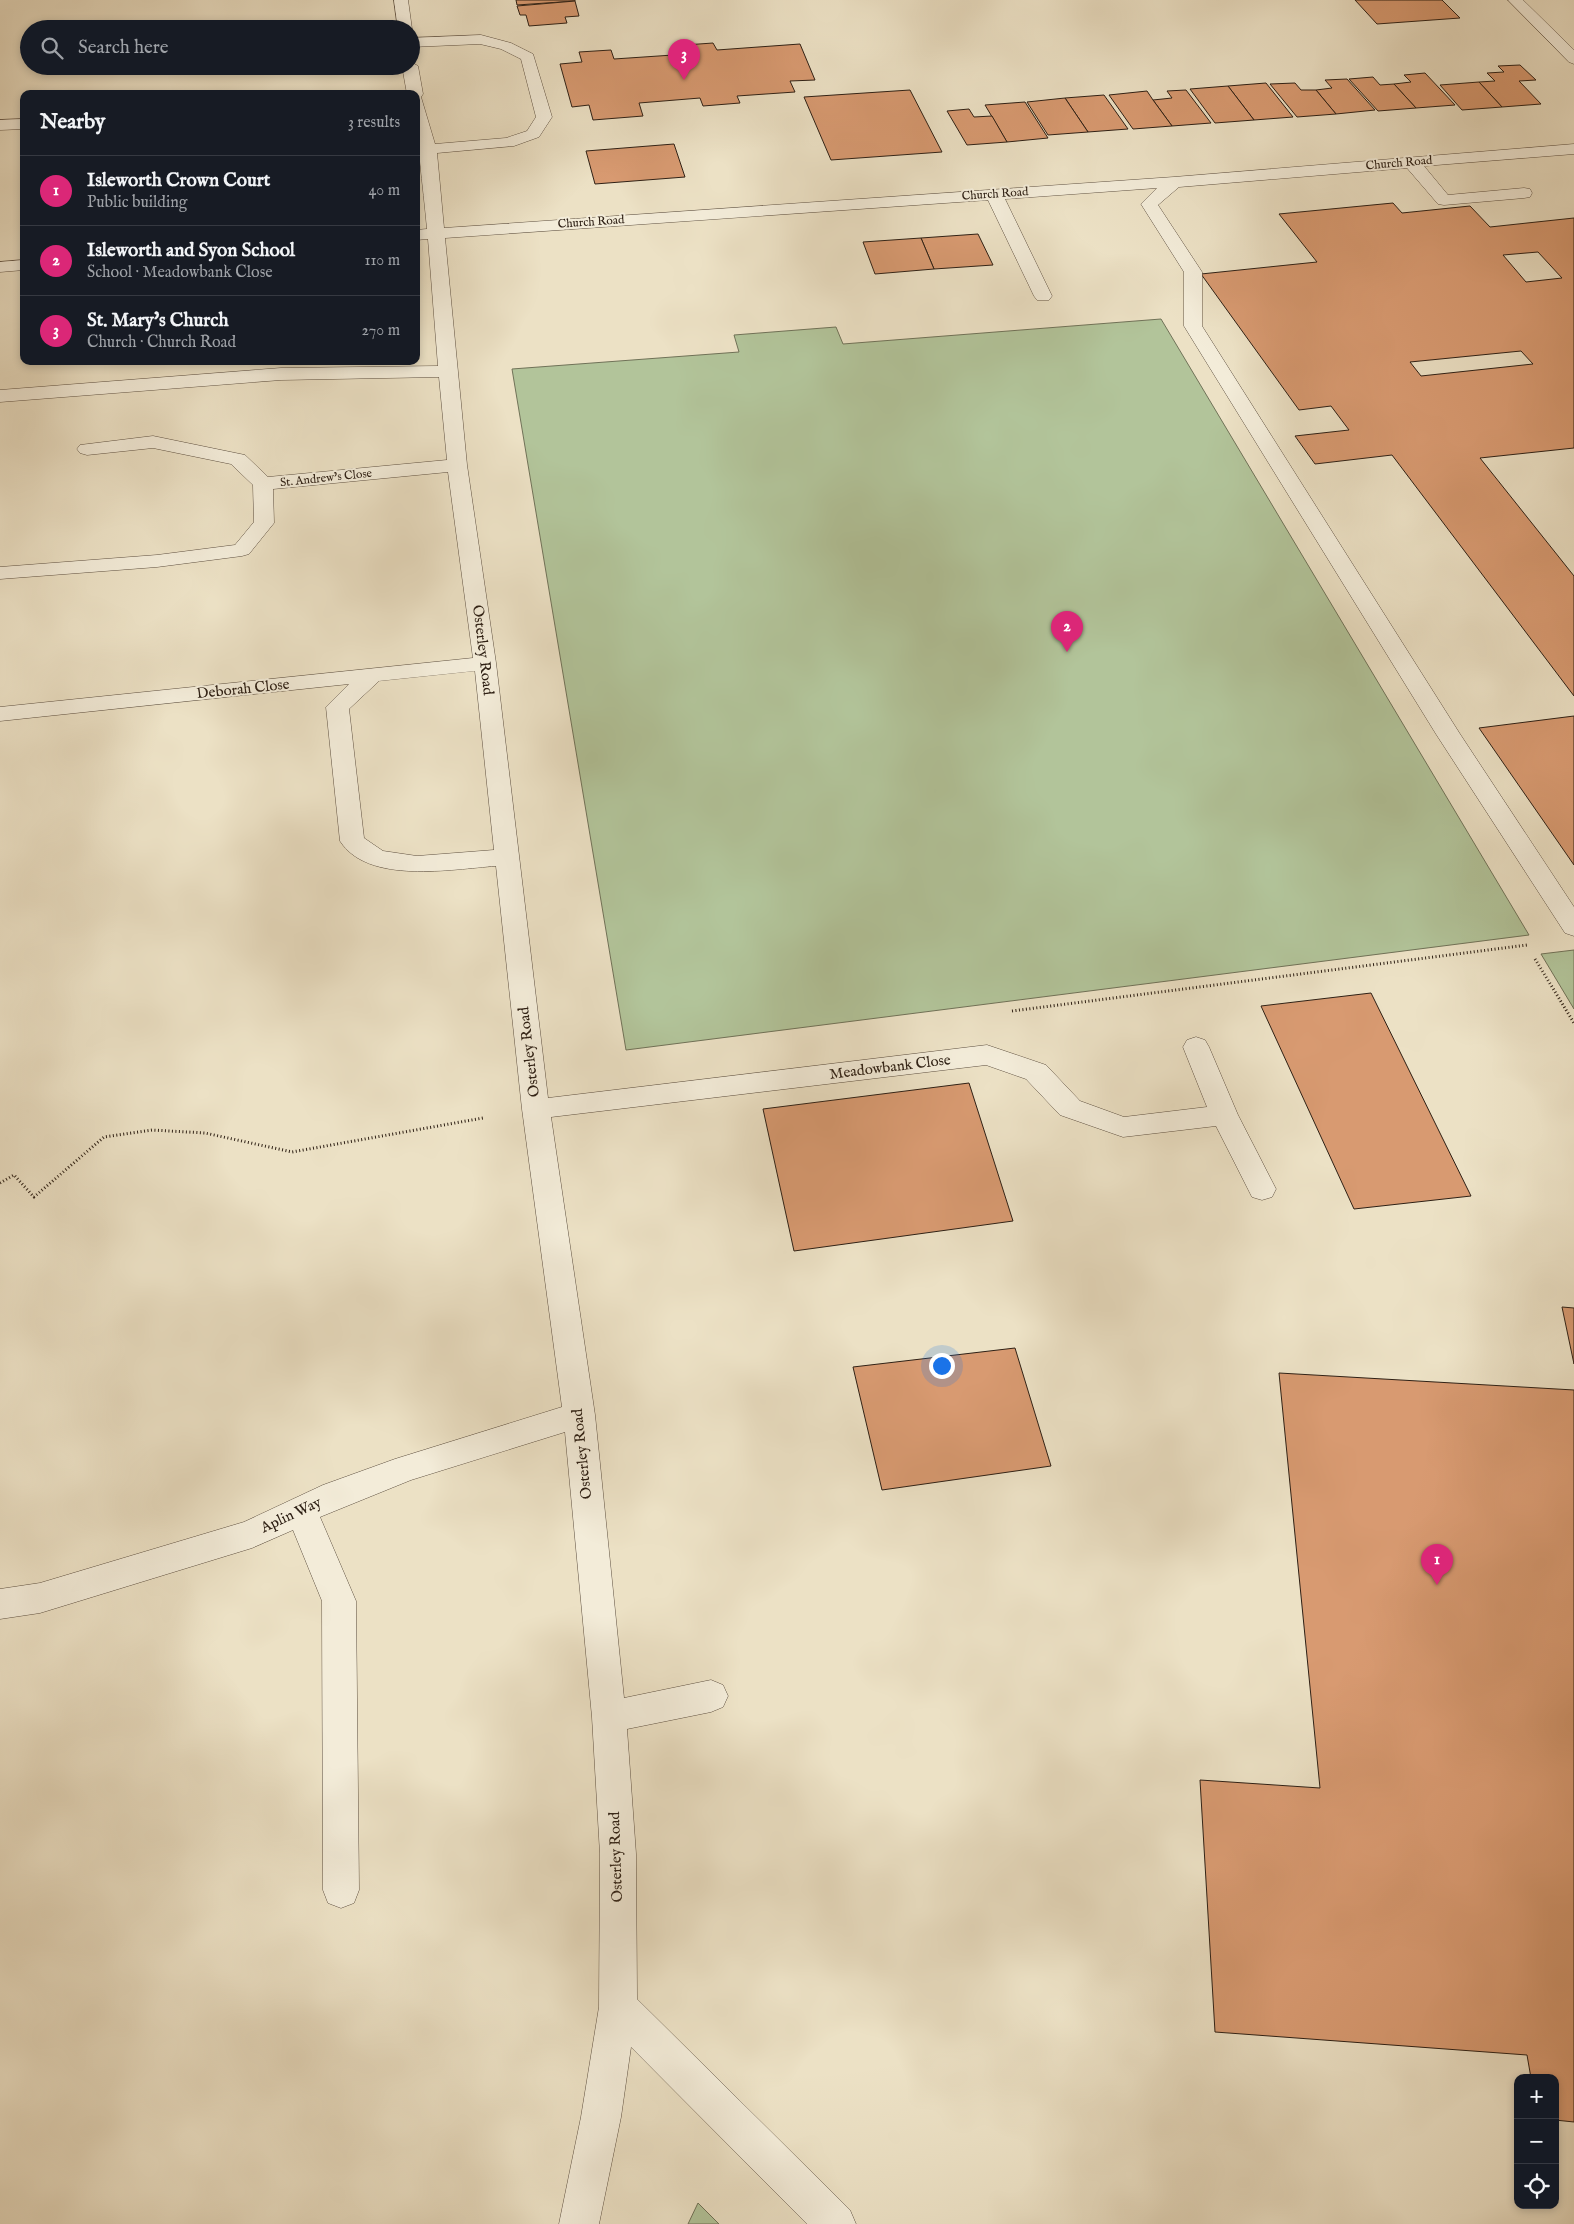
<!DOCTYPE html>
<meta charset="utf-8">
<style>
body{margin:0;font-family:"IM FELL English",serif;background:#20242c;color:#f1f3f6}
.controls{position:absolute;right:15px;bottom:15px;display:grid;overflow:hidden;border-radius:10px;box-shadow:0 2px 8px #0003}
.controls button{width:45px;height:45px;display:grid;place-items:center;padding:0;border:0;border-bottom:1px solid #363941;background:#171b24;color:#f1f3f6;font:25px sans-serif}
.you{position:absolute;left:941px;top:1365px;width:18px;height:18px;margin:-12px;border:4px solid #fff;border-radius:50%;background:#1a73e8;box-shadow:0 0 0 8px #1a73e833}
.badge{display:grid;place-items:center;width:32px;height:32px;border-radius:50%;background:#db2777;color:#fff;font-size:16px;font-weight:700}
.pin{position:absolute;translate:-50% -41px;filter:drop-shadow(0 1px 2px #0008)}
.pin::after{content:'';position:absolute;top:26px;width:18px;height:15px;background:inherit;clip-path:polygon(0 0,100% 0,50% 100%)}
.list{margin:0;padding:0;list-style:none}
h2{display:flex;justify-content:space-between;align-items:center;height:65px;margin:0;padding:0 20px;font-size:21px}
h2 small{font-size:16px;font-weight:400;color:#9ea1a6}
.list li{display:grid;grid-template-columns:32px 1fr auto;gap:15px;align-items:center;box-sizing:border-box;height:70px;padding:0 20px;border-top:1px solid #363941}
.list b{display:block;font-size:19px;white-space:nowrap}
.list p{margin:0;font-size:16px;white-space:nowrap;color:#9ea1a6}
.list em{font-size:16px;font-style:normal;color:#9ea1a6}
.icon{flex:none;width:28px;height:28px;fill:none;stroke:currentColor;stroke-width:2;stroke-linecap:round;stroke-linejoin:round}
.map{position:relative;flex:none;width:1574px;height:2224px;overflow:hidden}
.search{position:absolute;background:#171b24;box-shadow:0 2px 8px #0003;left:20px;top:20px;width:400px;height:55px;display:flex;align-items:center;gap:12px;box-sizing:border-box;padding:0 18px;border-radius:28px;color:#9ea1a6;font-size:19px}
.panel{position:absolute;background:#171b24;box-shadow:0 2px 8px #0003;left:20px;top:90px;width:400px;height:275px;border-radius:10px}
.map>svg:first-child{display:block}
.green{fill:#b2c49a;stroke:#707258}
.building{fill:#d89a71;stroke:#2e2015;fill-rule:evenodd}
.lines{fill:none;stroke-linecap:round;stroke-linejoin:round}
.minor-casing{stroke:#5e5041;stroke-width:1}
.path{stroke:#2e2015;stroke-width:3;stroke-dasharray:1 2.5;stroke-linecap:butt}
.minor{fill:#f3ecd9;fill-rule:evenodd}
.labels{text-anchor:middle;dominant-baseline:central;stroke-width:4;stroke-linejoin:round;paint-order:stroke}
.far-street-label{font-size:12px;fill:#2e2015;stroke:#f3ecd9}
.street-label{font-size:15px;fill:#2e2015;stroke:#f3ecd9}
</style>
<div class="map">
<svg width="1574" height="2224" viewBox="0 0 1574 2224">
<rect width="100%" height="100%" fill="#ece1c5"/>
<filter id="stains"><feTurbulence type="fractalNoise" baseFrequency=".004" numOctaves="4"/><feColorMatrix values="0 0 0 0 .2 0 0 0 0 .09 0 0 0 0 .02 0 0 0 .5 -.17"/></filter>
<radialGradient id="worn" r=".72"><stop offset=".6" stop-color="#630" stop-opacity="0"/><stop offset="1" stop-color="#630" stop-opacity=".3"/></radialGradient>
<g class="green">
<polygon points="1161,319 1529,935 626,1050 512,369 739,352 734,335 836,327 843,344"/>
<polygon points="1574,950 1574,1009 1541,954"/>
<polygon points="698,2203 719,2224 688,2224"/>
</g>
<g class="building">
<polygon points="516,0 575,0 575,1 517,5"/>
<polygon points="1355,0 1442,0 1460,18 1377,24"/>
<polygon points="575,1 579,16 565,17 567,23 529,26 526,15 520,15 517,6"/>
<polygon points="713,43 717,50 800,44 815,80 790,81 795,92 737,96 740,103 703,106 700,98 639,103 643,116 593,120 589,105 572,107 560,64 582,62 579,52 611,50 614,59 688,54 685,45"/>
<polygon points="1520,65 1536,80 1519,81 1541,104 1502,107 1479,82 1495,81 1487,73 1504,72 1498,66"/>
<polygon points="1425,73 1455,105 1416,108 1394,84 1411,82 1404,75"/>
<polygon points="1373,77 1380,85 1394,84 1416,108 1378,111 1349,79"/>
<polygon points="1347,79 1375,110 1336,114 1316,90 1332,88 1325,80"/>
<polygon points="1479,82 1502,107 1462,110 1440,85"/>
<polygon points="1266,83 1293,117 1254,120 1228,86"/>
<polygon points="1295,83 1301,90 1316,90 1336,114 1297,117 1270,84"/>
<polygon points="1228,86 1254,120 1215,123 1190,89"/>
<polygon points="910,90 942,152 831,160 804,97"/>
<polygon points="1186,90 1211,123 1172,126 1153,100 1172,98 1167,91"/>
<polygon points="1147,91 1153,100 1172,126 1133,129 1109,95"/>
<polygon points="1104,95 1128,129 1088,132 1065,98"/>
<polygon points="1065,98 1088,132 1048,135 1027,102"/>
<polygon points="1025,102 1048,138 1007,142 985,105"/>
<polygon points="969,109 974,117 992,116 1007,142 967,145 947,111"/>
<polygon points="674,144 685,177 595,184 586,151"/>
<path d="M1393 203 1402 213 1470 206 1490 227 1574 218V448L1480 458 1574 576V696L1392 455 1315 464 1295 436 1349 430 1331 406 1299 410 1201 274 1317 262 1279 214ZM1538 252 1562 278 1526 282 1503 255ZM1521 351 1533 364 1421 376 1410 362Z"/>
<polygon points="978,234 993,265 934,269 921,238"/>
<polygon points="921,238 934,269 875,274 863,242"/>
<polygon points="1574,716 1574,865 1479,728"/>
<polygon points="1371,993 1471,1196 1354,1209 1261,1006"/>
<polygon points="969,1083 1013,1221 794,1251 763,1109"/>
<polygon points="1562,1307 1574,1308 1574,1364"/>
<polygon points="1015,1348 1051,1466 882,1490 853,1367"/>
<polygon points="1279,1373 1574,1390 1574,2122 1555,2120 1555,2078 1531,2078 1527,2055 1215,2032 1200,1780 1320,1788"/>
</g>
<g class="lines">
<g class="minor-casing">
<g id="minor">
<polygon points="394,0 408,0 412,29 411,31 411,29 398,29"/>
<polygon points="1508,0 1523,0 1574,50 1574,64 1569,62"/>
<path d="M481 35 511 43 533 54 552 117 539 137 514 146 437 153 444 228 1174 177 1574 144V154L1424 166 1448 195 1524 188 1530 189 1532 193 1530 197 1524 198 1444 205 1438 204 1407 168 1179 187 1158 205 1202 272V326L1460 734 1574 907V936L1565 933 1436 734 1184 326V272L1141 204 1157 188 1005 199 1052 296 1049 300H1037L1034 296 988 200 445 238 467 465 496 663 548 1098 987 1045 1046 1065 1080 1101 1124 1117 1207 1107 1183 1047 1187 1040 1196 1037 1205 1040 1209 1047 1238 1115 1276 1189 1272 1197 1262 1200 1252 1197 1216 1126 1123 1137 1060 1115 1026 1079 986 1065 551 1117 595 1415 624 1698 711 1680 723 1685 728 1696 723 1707 711 1712 627 1729 636 1854 637 1999 850 2210 856 2224H807L631 2047 621 2117 599 2224H559L581 2117 599 2007 600 1854 592 1717 565 1432 411 1480 320 1517 356 1601 359 1890 354 1903 341 1908 328 1903 323 1890 322 1601 293 1530 252 1548 40 1613 0 1619V1589L40 1583 244 1522 323 1485 395 1459 562 1407 522 1109 496 866C452 869 368 885 340 841L326 707 349 684 0 721V707L473 658 448 472 273 489 274 523 249 554 242 556 157 567 0 579V567L157 555 235 545 254 522 253 485 231 464 153 448 87 455 80 453 77 449 80 445 153 436 245 455 268 477 447 460 439 377 281 380 0 402V390L281 368 438 366 428 239 416 240V230L427 229C423 184 416 139 416 94H407L402 66H411V62L418 66 423 94 421 97 435 144 506 138 527 131 536 117 521 59 501 49 480 44 411 47V38ZM475 671 494 850 417 856 383 851 364 838 349 709 379 681Z"/>
<polygon points="24,119 24,129 0,130 0,120"/>
<polygon points="24,260 24,270 0,272 0,262"/>
</g>
</g>
<g class="path">
<polyline points="1535,959 1574,1023"/>
<polyline points="1012,1011 1527,945"/>
<polyline points="0,1183 14,1175 34,1197 104,1137 152,1130 205,1133 292,1152 483,1118"/>
</g>
<use href="#minor" class="minor"/>
</g>
<g class="labels">
<g class="far-street-label">
<text transform="translate(1399 163) rotate(-5)">Church Road</text>
<text transform="translate(995 194) rotate(-4)">Church Road</text>
<text transform="translate(591 222) rotate(-4)">Church Road</text>
<text transform="translate(326 478) rotate(-6)">St. Andrew's Close</text>
</g>
<g class="street-label">
<text transform="translate(483 650) rotate(83)">Osterley Road</text>
<text transform="translate(243 689) rotate(-6)">Deborah Close</text>
<text transform="translate(529 1052) rotate(-97)">Osterley Road</text>
<text transform="translate(890 1067) rotate(-7)">Meadowbank Close</text>
<text transform="translate(582 1454) rotate(-96)">Osterley Road</text>
<text transform="translate(291 1515) rotate(-25)">Aplin Way</text>
<text transform="translate(616 1857) rotate(-92)">Osterley Road</text>
</g>
</g>
<rect width="100%" height="100%" filter="url(#stains)"/>
<rect width="100%" height="100%" fill="url(#worn)"/>
</svg>
<div class="controls">
<button>+</button>
<button>−</button>
<button><svg class="icon" aria-label="locate" viewBox="0 0 24 24"><circle cx="12" cy="12" r="6"/><path d="M12 2v4M12 18v4M2 12h4M18 12h4"/></svg></button>
</div>
<div class="you"></div>
<div class="pin badge" style="left:1437px;top:1585px">1</div>
<div class="pin badge" style="left:1067px;top:652px">2</div>
<div class="pin badge" style="left:684px;top:80px">3</div>
<div class="search"><svg class="icon" aria-label="search" viewBox="0 0 24 24"><circle cx="10" cy="10" r="6"/><path d="M15 15l6 6"/></svg>Search here</div>
<section class="panel">
<h2>Nearby<small>3 results</small></h2>
<ul class="list">
<li><span class="badge">1</span><div><b>Isleworth Crown Court</b><p>Public building</p></div><em>40 m</em></li>
<li><span class="badge">2</span><div><b>Isleworth and Syon School</b><p>School · Meadowbank Close</p></div><em>110 m</em></li>
<li><span class="badge">3</span><div><b>St. Mary's Church</b><p>Church · Church Road</p></div><em>270 m</em></li>
</ul>
</section>
</div>
